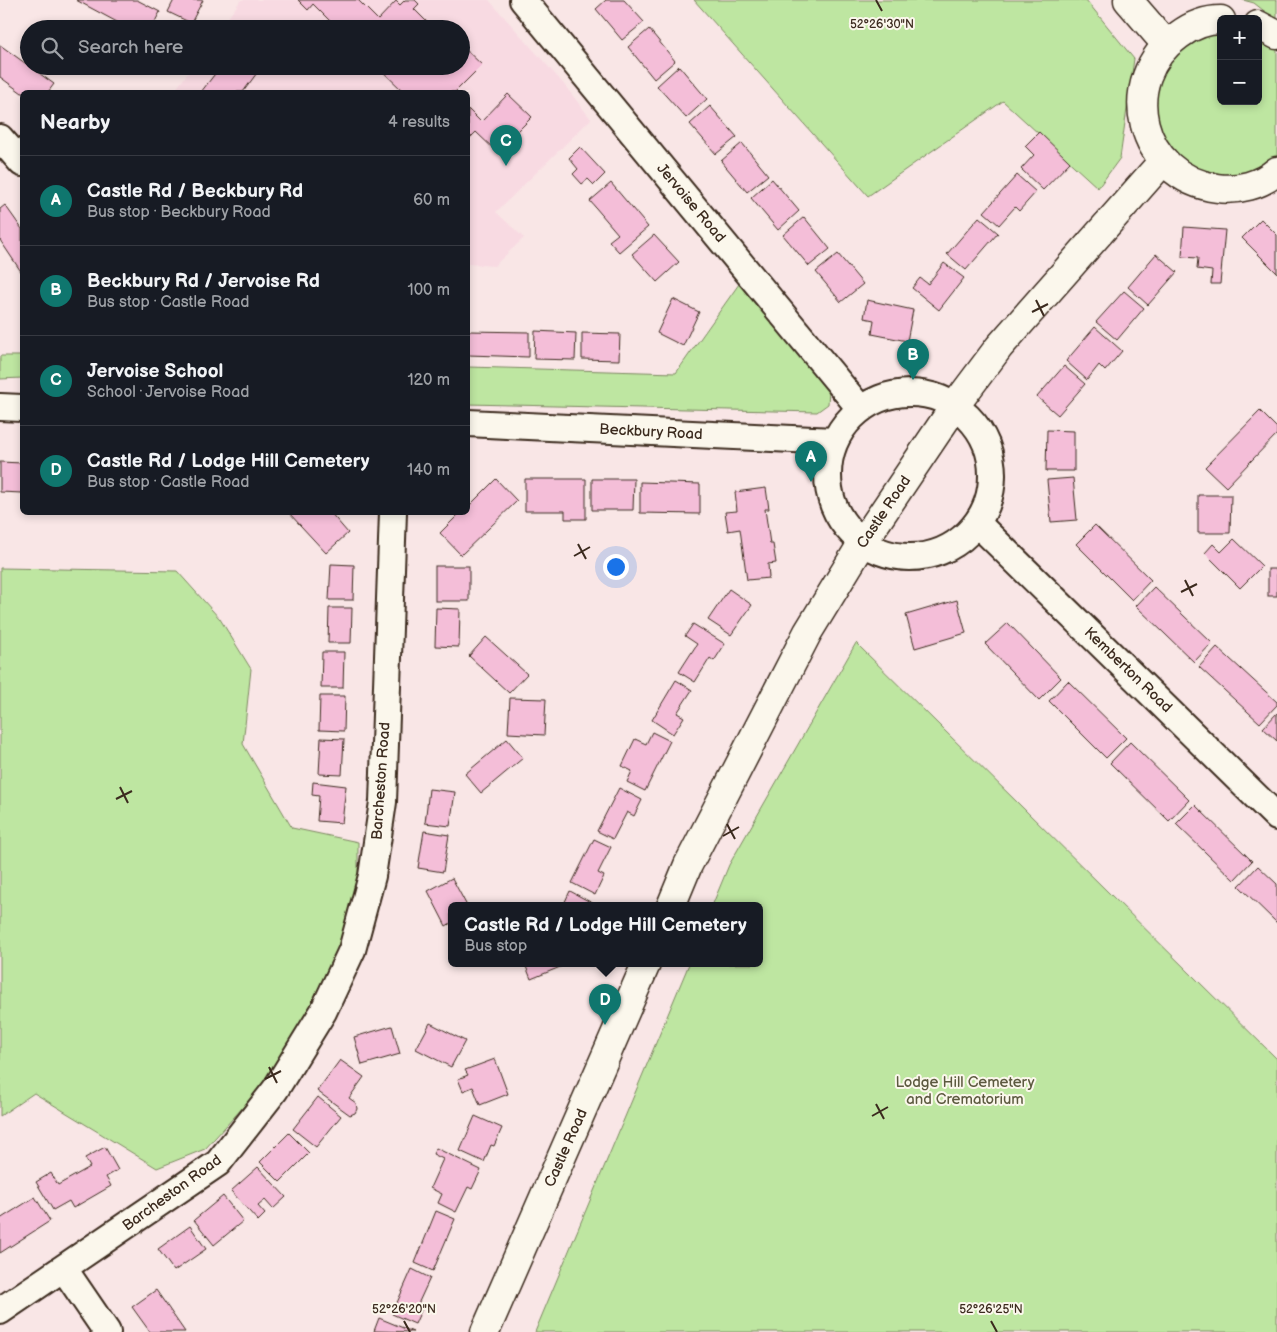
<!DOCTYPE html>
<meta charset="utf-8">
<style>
body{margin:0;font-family:"Balsamiq Sans",sans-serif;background:#20242c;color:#f1f3f6}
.controls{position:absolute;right:15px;top:15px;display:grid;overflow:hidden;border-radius:8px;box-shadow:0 2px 8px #0003}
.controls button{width:45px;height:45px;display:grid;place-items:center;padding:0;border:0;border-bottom:1px solid #363941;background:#171b24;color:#f1f3f6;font:25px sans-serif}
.you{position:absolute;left:615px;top:566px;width:18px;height:18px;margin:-12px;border:4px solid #fff;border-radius:50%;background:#1a73e8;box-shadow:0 0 0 8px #1a73e833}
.badge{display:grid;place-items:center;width:32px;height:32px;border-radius:50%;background:#0f766e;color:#fff;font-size:16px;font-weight:700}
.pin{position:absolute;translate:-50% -41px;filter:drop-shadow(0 1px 2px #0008)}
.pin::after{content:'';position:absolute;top:26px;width:18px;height:15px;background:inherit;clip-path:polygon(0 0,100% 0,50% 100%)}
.popup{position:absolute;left:448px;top:902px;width:315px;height:65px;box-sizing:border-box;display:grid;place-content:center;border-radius:8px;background:#171b24;filter:drop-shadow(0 1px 4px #0005);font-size:16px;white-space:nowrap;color:#9ea1a6}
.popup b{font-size:19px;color:#f1f3f6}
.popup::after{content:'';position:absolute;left:50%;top:100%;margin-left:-10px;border:10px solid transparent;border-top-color:#171b24}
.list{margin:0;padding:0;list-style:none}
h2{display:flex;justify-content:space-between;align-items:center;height:65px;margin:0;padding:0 20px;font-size:21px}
h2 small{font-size:16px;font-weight:400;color:#9ea1a6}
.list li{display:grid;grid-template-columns:32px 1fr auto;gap:15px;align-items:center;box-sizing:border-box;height:90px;padding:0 20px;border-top:1px solid #363941}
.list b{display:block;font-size:19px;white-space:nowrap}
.list p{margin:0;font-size:16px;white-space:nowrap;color:#9ea1a6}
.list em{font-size:16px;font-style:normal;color:#9ea1a6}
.icon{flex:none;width:28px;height:28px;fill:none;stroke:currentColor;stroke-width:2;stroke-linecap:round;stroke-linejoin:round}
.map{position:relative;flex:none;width:1277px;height:1332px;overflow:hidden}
.search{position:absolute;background:#171b24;box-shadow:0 2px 8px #0003;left:20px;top:20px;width:450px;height:55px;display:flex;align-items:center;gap:12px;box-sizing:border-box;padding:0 18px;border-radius:28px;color:#9ea1a6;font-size:19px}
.panel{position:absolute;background:#171b24;box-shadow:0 2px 8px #0003;left:20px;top:90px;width:450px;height:425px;border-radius:8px}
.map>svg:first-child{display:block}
.built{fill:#f8dae2}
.green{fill:#bee6a1;stroke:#7c8860}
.building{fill:#f4bed8;stroke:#3b2a1e}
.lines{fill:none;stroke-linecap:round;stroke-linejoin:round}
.minor-casing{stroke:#3b2a1e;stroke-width:30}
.tertiary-casing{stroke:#3b2a1e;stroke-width:31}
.minor{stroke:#fbf7ec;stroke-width:26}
.tertiary{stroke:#fbf7ec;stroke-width:28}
.ticks{fill:none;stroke:#3b2a1e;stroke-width:2}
.labels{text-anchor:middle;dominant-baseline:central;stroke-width:4;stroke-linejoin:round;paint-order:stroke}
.street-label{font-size:15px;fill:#3b2a1e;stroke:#fbf7ec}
.park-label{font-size:15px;fill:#5c593f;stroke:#fbf7ec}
.ticks-label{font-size:12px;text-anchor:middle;fill:#3b2a1e;stroke:#fbf7ec;stroke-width:4;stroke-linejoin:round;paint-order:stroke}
</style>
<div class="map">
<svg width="1277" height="1332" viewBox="0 0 1277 1332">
<rect width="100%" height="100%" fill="#f9e6e6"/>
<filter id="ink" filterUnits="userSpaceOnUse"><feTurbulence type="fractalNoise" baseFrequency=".02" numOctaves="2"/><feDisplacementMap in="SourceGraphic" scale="10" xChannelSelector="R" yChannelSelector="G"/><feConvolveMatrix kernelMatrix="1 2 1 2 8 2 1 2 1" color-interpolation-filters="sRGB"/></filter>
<g filter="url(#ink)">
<polygon class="built" points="241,0 489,0 562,82 591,119 496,212 524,238 494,266 468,264 468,92 174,92 193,66 461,66 461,29 220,29"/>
<g class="green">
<polygon points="694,0 1086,0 1134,59 1120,158 1098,188 1003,101 868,196"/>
<polygon points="1243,0 1277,0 1277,21 1254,3"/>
<polygon points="1221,28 1221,101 1258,101 1258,37 1271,44 1277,50 1277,162 1232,183 1164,155 1149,83 1178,43"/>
<polygon points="739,284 829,390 828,404 817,412 468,404 468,367 676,373"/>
<polygon points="0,356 22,356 22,378 0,379"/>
<polygon points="0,568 177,571 220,619 251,669 243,744 292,828 358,842 358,874 340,944 311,1007 265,1083 205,1149 157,1168 34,1093 0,1116"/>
<polygon points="856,643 1277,1059 1277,1332 535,1332 689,964 759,964 759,906 712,906 729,865"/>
</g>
<g class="building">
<polygon points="76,0 137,0 160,12 151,29 130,29"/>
<polygon points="174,0 203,0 191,23 168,12"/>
<polygon points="298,0 358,0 378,20 396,1 400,5 405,0 415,0 419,4 414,9 434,29 338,29 313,4 308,10"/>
<polygon points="606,0 624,0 644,22 622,40 596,9"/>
<polygon points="256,19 268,29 249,29"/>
<polygon points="649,29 675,61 654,79 628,47"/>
<polygon points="0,45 54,84 48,92 22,93 0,77"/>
<polygon points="462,46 482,65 455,92 404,92 377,66 461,66"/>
<polygon points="221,66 262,66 243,92 201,92"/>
<polygon points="679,66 707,99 686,118 657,86"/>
<polygon points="508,94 532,117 497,152 476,132 468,140 468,109 481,122"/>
<polygon points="710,106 737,137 716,154 690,124"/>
<polygon points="1039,132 1070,162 1043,190 1021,169 1034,155 1025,146"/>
<polygon points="742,143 768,175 747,192 721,161"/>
<polygon points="580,147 605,174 594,185 588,179 582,184 573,174 578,169 569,158"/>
<polygon points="1017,175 1036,192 1019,211 1015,207 999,225 984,212"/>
<polygon points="772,179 799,211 778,230 751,198"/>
<polygon points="611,183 648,227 619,252 609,241 618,234 590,201"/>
<polygon points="5,205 22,229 22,273 0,240 0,209"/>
<polygon points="804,217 830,249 809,266 783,235"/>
<polygon points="979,217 998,233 966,270 947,254"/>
<polygon points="1261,219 1277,235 1277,273 1242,238"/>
<polygon points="1184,227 1225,230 1220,284 1211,284 1212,271 1197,269 1198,258 1182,257"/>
<polygon points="654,235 679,262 657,282 632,254"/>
<polygon points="838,254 863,284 841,302 816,272"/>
<polygon points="1156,254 1177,272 1148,305 1128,287"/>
<polygon points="944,263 964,278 939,310 912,288 920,278 928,284"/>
<polygon points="1124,291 1144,308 1117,340 1096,322"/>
<polygon points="673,299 699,312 683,346 657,333"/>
<polygon points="867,300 913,310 907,341 872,334 874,320 864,318"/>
<polygon points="1095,327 1122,351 1105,371 1099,365 1087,380 1066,361"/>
<polygon points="468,331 529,332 529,357 468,355"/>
<polygon points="535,331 576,333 575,360 534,359"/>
<polygon points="582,333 620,334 619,360 582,359"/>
<polygon points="1064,366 1085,384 1058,415 1037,397"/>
<polygon points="1260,411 1277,428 1277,434 1226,487 1205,467"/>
<polygon points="1047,430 1074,431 1074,471 1046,471"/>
<polygon points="0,462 22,463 22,493 0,492"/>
<polygon points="1073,478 1077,520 1051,522 1047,480"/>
<polygon points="496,479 517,501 461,555 440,533 461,512 468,512 468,507"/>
<polygon points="525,479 586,479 586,519 565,519 565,511 525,511"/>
<polygon points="592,479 634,479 633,510 592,510"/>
<polygon points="640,482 700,484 700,514 640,513"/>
<polygon points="766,488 769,509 765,509 770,544 773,544 776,563 768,564 769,578 747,580 740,529 728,531 725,512 737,511 735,492"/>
<polygon points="1198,495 1231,495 1230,533 1198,533"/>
<polygon points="288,512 330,512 348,533 326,553"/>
<polygon points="1095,525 1151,580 1132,600 1076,544"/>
<polygon points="1234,539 1262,566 1240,588 1205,553 1213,544 1221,552"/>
<polygon points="331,564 354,565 353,600 329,600"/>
<rect x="435" y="566" width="34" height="35"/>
<rect x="1268" y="569" width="9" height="27"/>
<polygon points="1154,587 1212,643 1194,662 1136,606"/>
<polygon points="729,589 752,605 731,635 708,620"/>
<polygon points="957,600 966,633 915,648 906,615"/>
<polygon points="329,608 352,608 351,643 328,643"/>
<polygon points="436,608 460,609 459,647 435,646"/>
<polygon points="1008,623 1061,678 1039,700 985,644"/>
<polygon points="693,624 725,644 714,661 710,658 695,682 679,672 697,644 685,636"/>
<polygon points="486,637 527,674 509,693 469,656"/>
<polygon points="1217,647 1277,702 1277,705 1260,723 1199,667"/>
<polygon points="322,652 344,652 343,688 321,688"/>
<polygon points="676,680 692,690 677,713 684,717 673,734 652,720"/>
<polygon points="1068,681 1126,738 1106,758 1049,701"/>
<polygon points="320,696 345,696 344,731 319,730"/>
<polygon points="510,698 546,699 544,735 508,733"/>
<polygon points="1277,713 1277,741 1263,728"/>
<polygon points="652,732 670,741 645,791 627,782 632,771 622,766 635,739 646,744"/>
<polygon points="321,738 344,739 342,775 319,774"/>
<polygon points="507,739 523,758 481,793 465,774"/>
<polygon points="1130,742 1189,800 1169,821 1110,763"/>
<polygon points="313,782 346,786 342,823 317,821 319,796 312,795"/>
<polygon points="619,788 642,800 634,816 627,812 613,839 597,831"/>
<polygon points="429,789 455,792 450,826 425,823"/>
<polygon points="1195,805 1252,861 1234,880 1176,824"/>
<polygon points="424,831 449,835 443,872 418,868"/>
<polygon points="594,839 611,847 598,873 604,876 595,895 572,883"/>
<polygon points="1258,866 1277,884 1277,923 1239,886"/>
<polygon points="452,878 467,906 451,906 451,923 446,926 428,891"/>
<polygon points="570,891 594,904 593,906 563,906"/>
<polygon points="525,964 564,964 565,965 531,979"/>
<polygon points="430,1023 465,1041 451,1067 416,1049"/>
<polygon points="392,1026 400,1054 362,1065 354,1037"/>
<polygon points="495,1059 508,1094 480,1105 473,1087 463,1091 458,1079 468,1075 465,1070"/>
<polygon points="340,1060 364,1077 349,1098 356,1103 357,1109 355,1113 350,1115 317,1091"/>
<polygon points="318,1097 341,1116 316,1147 293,1129"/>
<polygon points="475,1116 502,1128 494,1146 491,1145 484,1162 460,1151"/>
<polygon points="289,1133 309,1153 280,1182 260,1162"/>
<polygon points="105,1147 118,1170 106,1177 111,1186 73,1208 69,1201 53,1210 36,1182 51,1173 58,1185 90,1167 85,1158"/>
<polygon points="436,1148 481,1170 472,1189 468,1187 456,1212 438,1203 442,1194 430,1188 443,1159 433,1154"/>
<polygon points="258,1167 286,1197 273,1209 265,1200 258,1206 265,1214 258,1221 231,1191"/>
<polygon points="223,1196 243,1221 214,1245 194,1220"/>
<polygon points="35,1197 50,1221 0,1253 0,1219"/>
<polygon points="436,1211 455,1219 433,1271 415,1263"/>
<polygon points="190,1226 206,1249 174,1271 158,1249"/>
<polygon points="412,1269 430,1278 418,1304 423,1306 415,1324 392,1314"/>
<polygon points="156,1290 185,1332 150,1332 132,1307"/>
<polygon points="379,1318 413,1332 374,1331"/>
</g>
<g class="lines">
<g class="minor-casing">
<g id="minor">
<polyline points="523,0 859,407"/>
<polyline points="0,138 22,163"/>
<circle cx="910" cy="475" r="82"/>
<polyline points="0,407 22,408"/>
<polyline points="468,423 834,441"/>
<polyline points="978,524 1277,817"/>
<polyline points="64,1269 107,1332"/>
<polyline points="0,1311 218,1163 275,1090 323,1012 352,950 372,876 383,802 393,512"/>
</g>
</g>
<g class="tertiary-casing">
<g id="tertiary">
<polyline points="1128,0 1166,44"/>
<path d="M1221 20C1205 20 1191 26 1179 35 1115 80 1139 177 1217 188 1238 191 1261 185 1277 171"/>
<polyline points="1258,25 1277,35"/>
<polyline points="671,906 688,865 808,632 863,542 954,407 999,347 1163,161"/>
<polyline points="485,1332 646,964"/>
</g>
</g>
<use href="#minor" class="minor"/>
<use href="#tertiary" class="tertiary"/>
</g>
</g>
<path class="ticks" d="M876 0 882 11M1036 300 1044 316M1032 312 1048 304M578 544 586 559M574 556 590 547M1185 580 1193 596M1181 592 1197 584M120 787 128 803M116 799 132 791M727 824 735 839M723 836 739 827M269 1067 277 1083M265 1079 281 1071M876 1104 884 1119M872 1116 888 1107M404 1321 410 1332M991 1321 997 1332"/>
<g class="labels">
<g class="street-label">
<text transform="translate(691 203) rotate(50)">Jervoise Road</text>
<text transform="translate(651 432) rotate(3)">Beckbury Road</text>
<text transform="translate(884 512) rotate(-56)">Castle Road</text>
<text transform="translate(1128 670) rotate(44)">Kemberton Road</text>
<text transform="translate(381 781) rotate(-86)">Barcheston Road</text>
<text transform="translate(566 1148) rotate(-66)">Castle Road</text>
<text transform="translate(172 1193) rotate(-36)">Barcheston Road</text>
</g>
<g class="park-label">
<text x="965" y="1082">Lodge Hill Cemetery<tspan x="965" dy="17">and Crematorium</tspan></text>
</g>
</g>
<g class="ticks-label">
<text x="882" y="28">52°26'30"N</text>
<text x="404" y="1313">52°26'20"N</text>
<text x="991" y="1313">52°26'25"N</text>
</g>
</svg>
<div class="controls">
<button>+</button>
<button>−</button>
</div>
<div class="you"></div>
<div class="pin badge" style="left:811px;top:482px">A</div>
<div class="pin badge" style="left:913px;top:380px">B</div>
<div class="pin badge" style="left:506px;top:166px">C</div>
<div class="pin badge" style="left:605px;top:1025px">D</div>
<div class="popup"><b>Castle Rd / Lodge Hill Cemetery</b>Bus stop</div>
<div class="search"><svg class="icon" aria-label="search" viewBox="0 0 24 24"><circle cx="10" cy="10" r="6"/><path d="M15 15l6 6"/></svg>Search here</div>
<section class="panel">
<h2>Nearby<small>4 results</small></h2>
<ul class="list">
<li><span class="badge">A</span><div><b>Castle Rd / Beckbury Rd</b><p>Bus stop · Beckbury Road</p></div><em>60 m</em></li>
<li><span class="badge">B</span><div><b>Beckbury Rd / Jervoise Rd</b><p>Bus stop · Castle Road</p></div><em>100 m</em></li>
<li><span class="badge">C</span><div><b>Jervoise School</b><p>School · Jervoise Road</p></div><em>120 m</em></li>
<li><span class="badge">D</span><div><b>Castle Rd / Lodge Hill Cemetery</b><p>Bus stop · Castle Road</p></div><em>140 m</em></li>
</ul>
</section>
</div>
